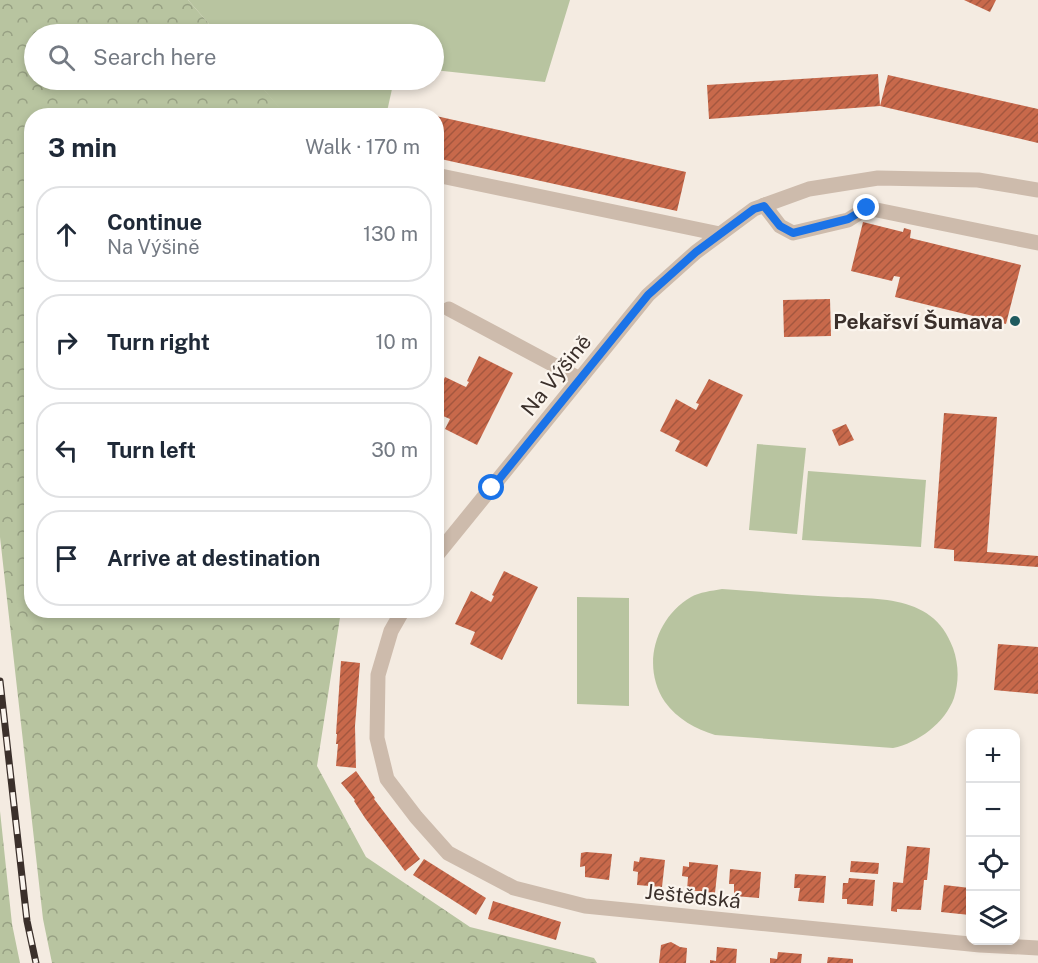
<!DOCTYPE html>
<meta charset="utf-8">
<style>
body{margin:0;font-family:"Public Sans",sans-serif;background:#f6f6f7;color:#1f2937}
.controls{position:absolute;right:18px;bottom:18px;display:grid;overflow:hidden;border-radius:12px;box-shadow:0 3px 9px #0003}
.controls button{width:54px;height:54px;display:grid;place-items:center;padding:0;border:0;border-bottom:2px solid #e0e1e3;background:#fff;color:#1f2937;font:30px sans-serif}
.stop{position:absolute;width:18px;height:18px;margin:-14px;border:4px solid #1a73e8;border-radius:50%;background:#fff}
.stop.end{background:#1a73e8;border-color:#fff;box-shadow:0 2px 6px #0008}
.list{margin:0;padding:0;list-style:none}
h2{display:flex;justify-content:space-between;align-items:center;height:78px;margin:0;padding:0 24px;font-size:26px}
h2 small{font-size:20px;font-weight:400;color:#747a83}
.list li{display:grid;grid-template-columns:39px 1fr auto;gap:18px;align-items:center;box-sizing:border-box;height:96px;margin:0 12px 12px;padding:0 12px;border:2px solid #e0e1e3;border-radius:24px}
.list b{display:block;font-size:22px;white-space:nowrap}
.list p{margin:0;font-size:20px;white-space:nowrap;color:#747a83}
.list em{font-size:20px;font-style:normal;color:#747a83}
.icon{flex:none;width:33px;height:33px;fill:none;stroke:currentColor;stroke-width:2;stroke-linecap:round;stroke-linejoin:round}
.map{position:relative;flex:none;width:1038px;height:963px;overflow:hidden}
.search{position:absolute;background:#fff;box-shadow:0 3px 9px #0003;left:24px;top:24px;width:420px;height:66px;display:flex;align-items:center;gap:15px;box-sizing:border-box;padding:0 21px;border-radius:33px;color:#747a83;font-size:22px}
.panel{position:absolute;background:#fff;box-shadow:0 3px 9px #0003;left:24px;top:108px;width:420px;height:510px;border-radius:24px}
.map>svg:first-child{display:block}
.green{fill:#b8c4a0}
.forest{fill:url(#forest-crowns)}
.building{fill:url(#building-hatch)}
.lines{fill:none;stroke-linecap:round;stroke-linejoin:round}
.minor{stroke:#cdbbac;stroke-width:15}
.rail-casing{stroke:#3b302b;stroke-width:7}
.rail{stroke:#fbf5ee;stroke-width:4.5;stroke-dasharray:14;stroke-linecap:butt}
.route{stroke:#1a73e8;stroke-width:8}
.poi-dot{fill:#1f5a5e;stroke:#fbf5ee;stroke-width:2}
.labels{text-anchor:middle;dominant-baseline:central;stroke-width:4.5;stroke-linejoin:round;paint-order:stroke}
.poi-label{font-size:21px;font-weight:bold;fill:#3b302b;stroke:#fbf5ee;text-anchor:end}
.street-label{font-size:21px;fill:#3b302b;stroke:#fbf5ee}
</style>
<div class="map">
<svg width="1038" height="963" viewBox="0 0 1038 963">
<defs>
<pattern id="forest-crowns" width="20" height="18" patternUnits="userSpaceOnUse" patternTransform="scale(1.5)"><rect width="20" height="18" fill="#b8c4a0"/><path d="M2 6a3 3 0 1 1 6 0M12 15a3 3 0 1 1 6 0" fill="none" stroke="#97a083"/></pattern>
<pattern id="building-hatch" width="6" height="6" patternUnits="userSpaceOnUse" patternTransform="scale(1.5)"><rect width="6" height="6" fill="#c8694b"/><path d="M-1 1l2-2M0 6l6-6M5 7l2-2" fill="none" stroke="#a4573f"/></pattern>
</defs>
<rect width="100%" height="100%" fill="#f4ebe1"/>
<g class="green">
<polygon points="188,0 570,0 545,82 434,70 434,34 218,34"/>
<polygon points="256,80 394,80 386,116 285,115"/>
<polygon points="757,444 806,448 797,534 749,530"/>
<polygon points="808,471 926,480 921,547 802,540"/>
<path d="M722 589C754 591 786 594 818 596 868 600 933 590 953 648 959 665 959 681 954 698 945 723 918 743 893 748L715 735C696 729 677 719 665 702 641 667 655 618 691 597 700 592 711 591 722 589Z"/>
<polygon points="577,597 629,598 629,706 577,704"/>
</g>
<g class="forest">
<polygon points="0,0 188,0 218,34 34,34 34,80 256,80 286,115 32,116 32,610 341,611 317,766 366,857 470,927 594,958 597,963 52,963 43,919 0,537"/>
<polygon points="0,811 12,924 20,963 0,963"/>
</g>
<g class="building">
<polygon points="964,0 996,0 990,12"/>
<polygon points="878,74 880,106 888,75 1038,109 1038,143 880,106 709,119 707,85"/>
<polygon points="396,108 428,114 428,116 395,116"/>
<polygon points="436,116 686,172 677,211 436,158"/>
<polygon points="863,222 903,232 904,228 911,230 910,238 1021,265 1006,324 895,297 900,277 894,276 892,281 851,271"/>
<polygon points="830,299 831,336 784,337 783,300"/>
<polygon points="479,356 513,373 477,445 445,429 450,419 436,413 436,396 445,377 466,387 469,382 467,381"/>
<polygon points="709,379 743,395 707,467 675,451 680,441 660,431 676,399 696,410 699,404 696,403"/>
<polygon points="944,413 997,417 987,552 1038,556 1038,567 954,561 954,550 934,548"/>
<polygon points="846,424 854,440 839,446 832,430"/>
<polygon points="504,571 538,587 502,660 470,644 475,632 455,624 471,591 491,602 494,596 492,595"/>
<polygon points="998,644 1038,647 1038,694 994,690"/>
<polygon points="341,661 360,663 355,726 356,768 336,766 338,744 336,744 337,734 336,734"/>
<polygon points="356,771 375,798 374,799 420,859 405,871 365,818 354,801 355,800 341,783"/>
<polygon points="907,846 930,848 927,880 924,880 921,910 897,909 897,912 891,911 893,882 903,883"/>
<polygon points="586,852 612,854 609,880 585,877 585,866 580,867 581,853"/>
<polygon points="640,857 665,860 662,887 637,885 638,872 633,871 634,861 639,862"/>
<polygon points="424,859 486,898 476,915 413,875"/>
<polygon points="851,861 879,863 878,874 850,872"/>
<polygon points="689,862 718,865 715,893 687,890 688,877 682,876 683,866 689,867"/>
<polygon points="730,869 761,872 759,898 734,896 734,884 729,884"/>
<polygon points="795,874 826,876 824,903 798,901 800,888 794,888"/>
<polygon points="849,878 875,880 873,906 847,904 847,899 842,899 843,883 848,883"/>
<polygon points="1016,881 1020,882 1017,922 1016,922"/>
<polygon points="944,885 970,888 970,915 941,912"/>
<polygon points="493,901 561,922 556,940 488,919"/>
<polygon points="671,942 680,947 687,948 686,963 659,963 661,945"/>
<polygon points="717,947 737,949 736,963 710,963 710,960 716,961"/>
<polygon points="778,952 802,954 801,963 770,963 770,958 777,959"/>
<polygon points="828,957 853,959 853,963 827,963"/>
</g>
<g class="lines">
<g class="minor">
<polyline points="436,175 720,234"/>
<polyline points="764,205 780,226 793,233 848,220 867,208 1038,243"/>
<polyline points="449,309 580,379"/>
<polyline points="436,556 648,295 696,252 754,209 809,189 878,178 978,180 1038,190"/>
<polyline points="403,610 391,631 378,675 377,738 387,779 416,817 448,853 514,888 585,906 980,945 1038,948"/>
</g>
<g class="rail-casing">
<polyline id="rail" points="0,681 27,921 36,963"/>
</g>
<use href="#rail" class="rail"/>
</g>
<g class="lines">
<polyline class="route" points="492,488 648,295 696,252 754,209 764,206 780,226 793,233 848,219 867,208"/>
</g>
<circle class="poi-dot" cx="1015" cy="321" r="6"/>
<g class="labels">
<g class="poi-label">
<text x="1003" y="321">Pekařsví Šumava</text>
</g>
<g class="street-label">
<text transform="translate(556 375) rotate(-51)">Na Výšině</text>
<text transform="translate(693 896) rotate(6)">Ještědská</text>
</g>
</g>
</svg>
<div class="controls">
<button>+</button>
<button>−</button>
<button><svg class="icon" aria-label="locate" viewBox="0 0 24 24"><circle cx="12" cy="12" r="6"/><path d="M12 2v4M12 18v4M2 12h4M18 12h4"/></svg></button>
<button><svg class="icon" aria-label="layers" viewBox="0 0 24 24"><path d="M12 4l9 5-9 5-9-5zM3 14l9 5 9-5"/></svg></button>
</div>
<div class="stop" style="left:492px;top:488px"></div>
<div class="stop end" style="left:867px;top:208px"></div>
<div class="search"><svg class="icon" aria-label="search" viewBox="0 0 24 24"><circle cx="10" cy="10" r="6"/><path d="M15 15l6 6"/></svg>Search here</div>
<section class="panel">
<h2>3 min<small>Walk · 170 m</small></h2>
<ul class="list">
<li><svg class="icon" aria-label="ahead" viewBox="0 0 24 24"><path d="M12 20V5M6 11l6-6 6 6"/></svg><div><b>Continue</b><p>Na Výšině</p></div><em>130 m</em></li>
<li><svg class="icon" aria-label="right" viewBox="0 0 24 24"><path d="M7 20v-9h11M14 6l5 5-5 5"/></svg><div><b>Turn right</b></div><em>10 m</em></li>
<li><svg class="icon" aria-label="left" viewBox="0 0 24 24"><path d="M17 20v-9H6M10 6l-5 5 5 5"/></svg><div><b>Turn left</b></div><em>30 m</em></li>
<li><svg class="icon" aria-label="arrive" viewBox="0 0 24 24"><path d="M6 21V4h12l-3 4 3 4H6"/></svg><div><b>Arrive at destination</b></div></li>
</ul>
</section>
</div>
